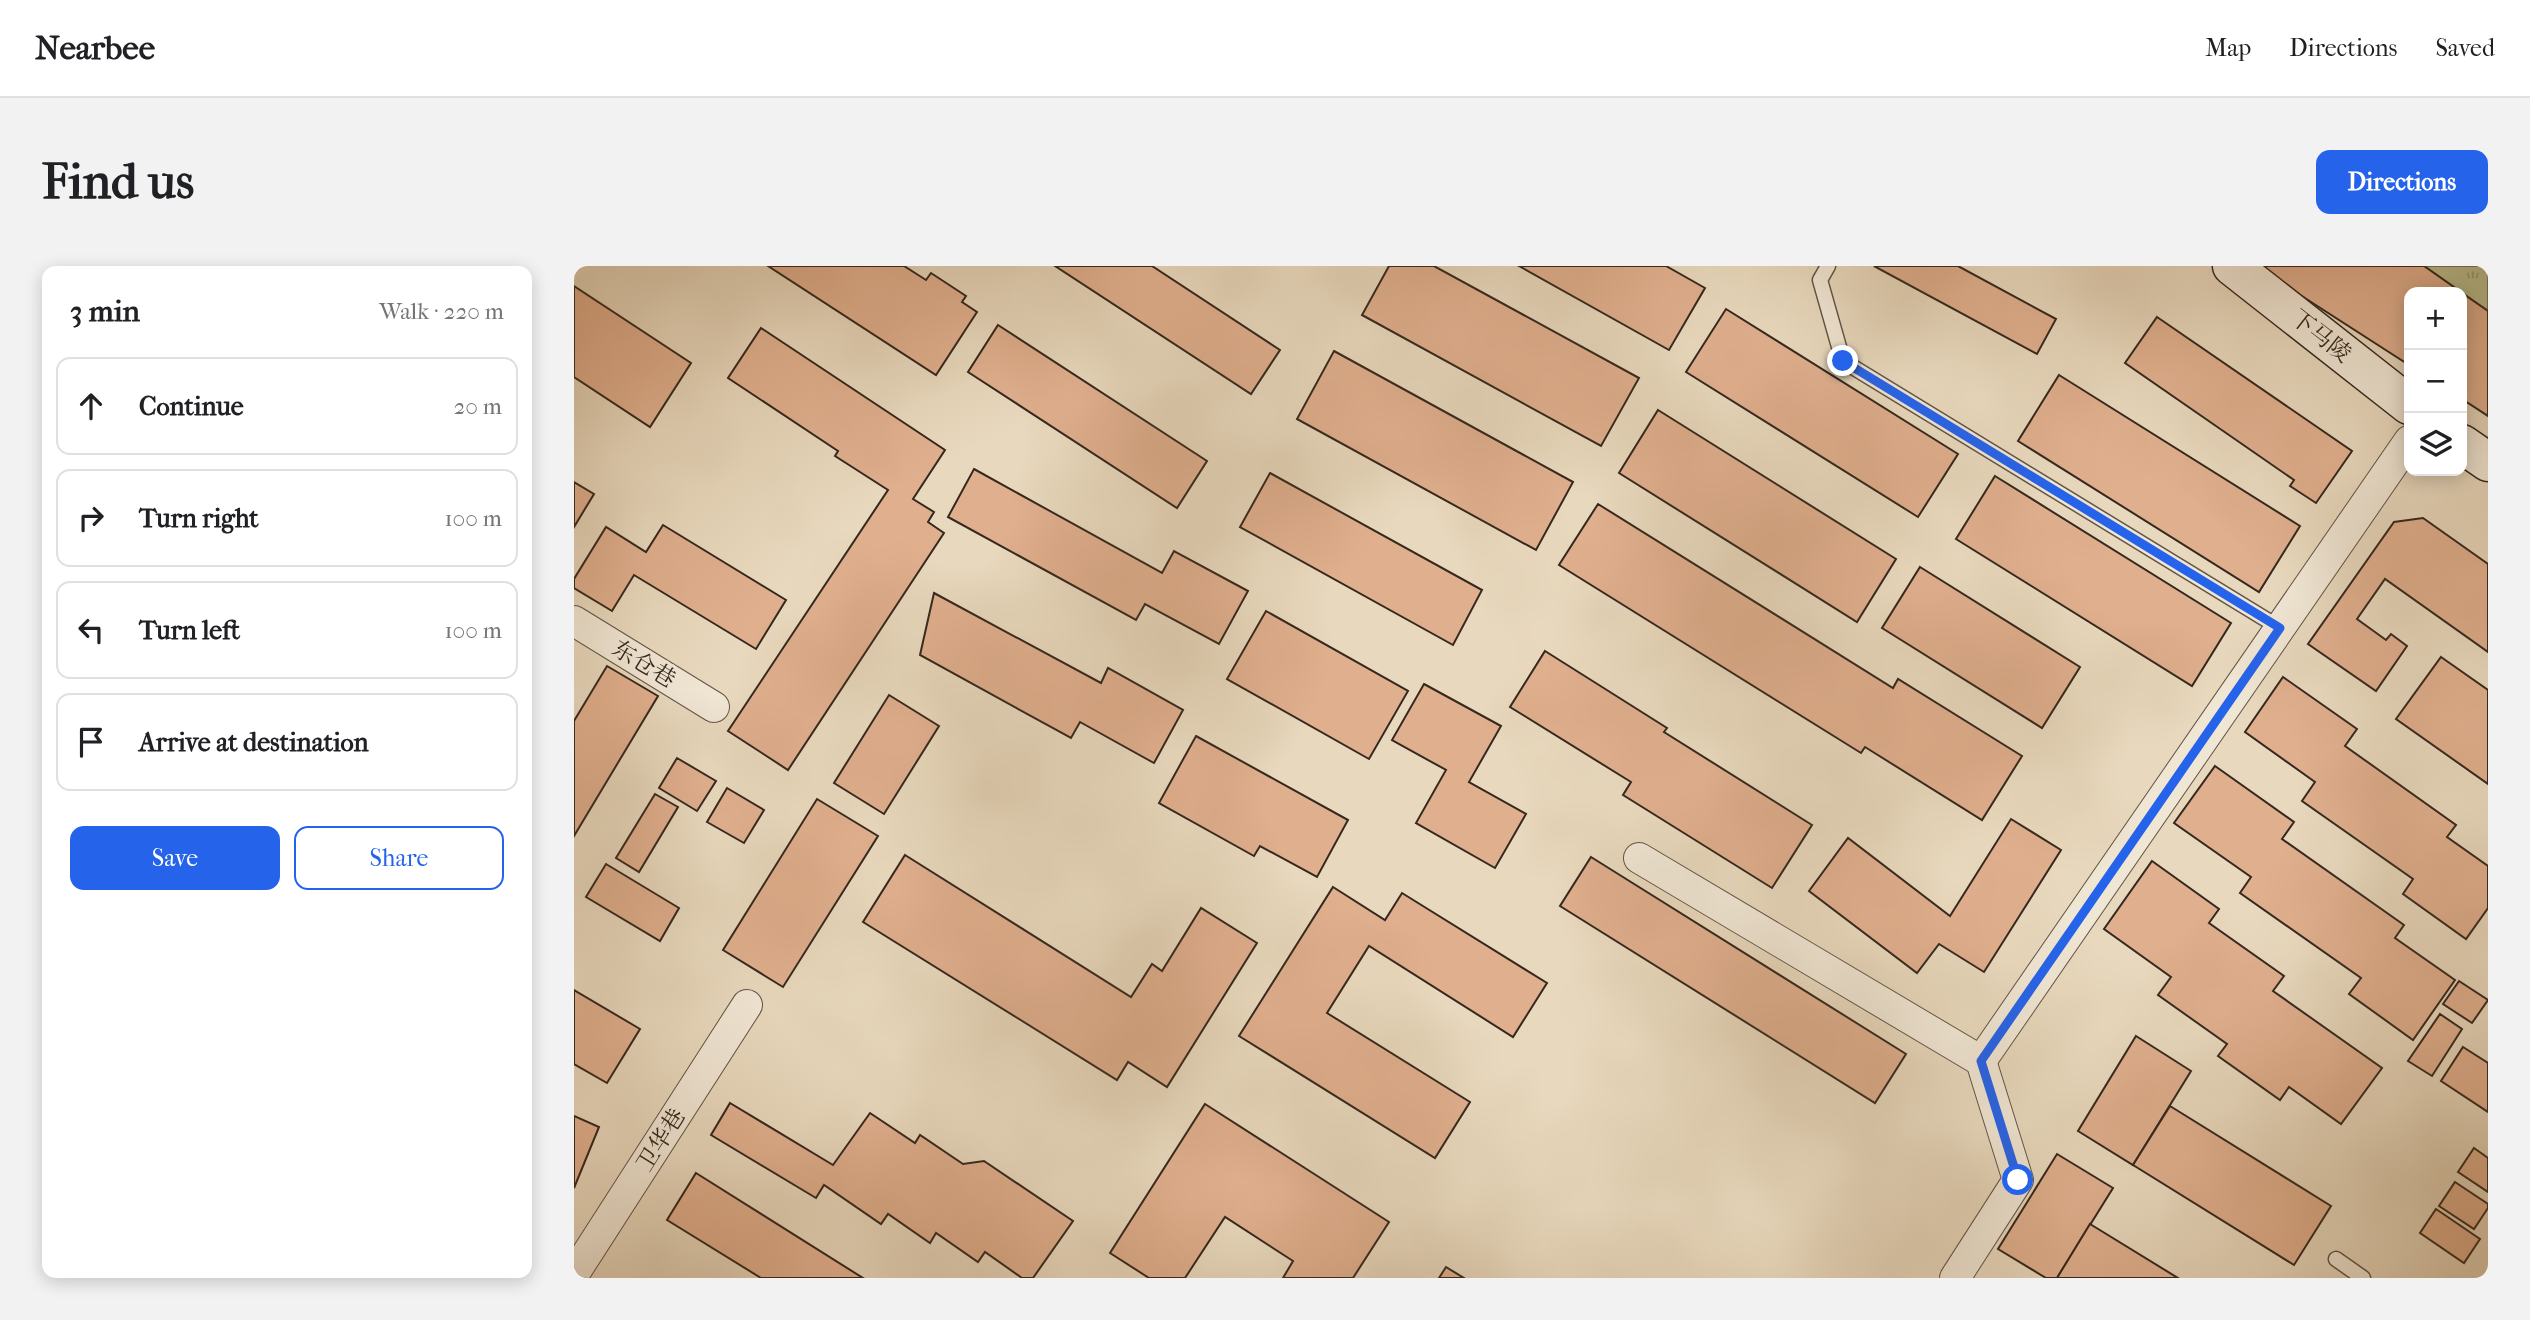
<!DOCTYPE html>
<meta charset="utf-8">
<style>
body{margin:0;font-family:"IM FELL French Canon","Noto Serif SC",serif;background:#f2f2f2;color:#202124}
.controls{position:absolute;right:21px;top:21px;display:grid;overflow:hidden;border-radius:14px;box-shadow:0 4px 18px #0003}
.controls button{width:63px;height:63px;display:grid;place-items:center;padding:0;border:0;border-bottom:2px solid #e0e0e0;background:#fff;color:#202124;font:35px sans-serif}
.stop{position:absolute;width:21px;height:21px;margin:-16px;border:5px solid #2563eb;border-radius:50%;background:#fff}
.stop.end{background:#2563eb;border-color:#fff;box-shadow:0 2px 7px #0008}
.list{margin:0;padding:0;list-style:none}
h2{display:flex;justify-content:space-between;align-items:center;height:91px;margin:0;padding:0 28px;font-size:30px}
h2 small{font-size:23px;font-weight:400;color:#757577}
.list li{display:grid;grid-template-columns:46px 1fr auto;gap:21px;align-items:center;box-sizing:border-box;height:98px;margin:0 14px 14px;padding:0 14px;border:2px solid #e0e0e0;border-radius:14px}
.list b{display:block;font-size:26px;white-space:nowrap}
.list em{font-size:23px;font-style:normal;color:#757577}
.actions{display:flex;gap:14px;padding:21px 28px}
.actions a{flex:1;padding:16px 0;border:2px solid #2563eb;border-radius:14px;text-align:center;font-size:24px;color:#2563eb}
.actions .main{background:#2563eb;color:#fff}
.icon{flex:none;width:38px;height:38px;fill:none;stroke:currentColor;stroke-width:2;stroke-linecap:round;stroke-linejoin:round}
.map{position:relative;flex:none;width:1914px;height:1012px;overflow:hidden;border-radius:14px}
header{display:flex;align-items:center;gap:42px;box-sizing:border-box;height:98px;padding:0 35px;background:#fff;border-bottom:2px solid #e0e0e0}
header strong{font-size:33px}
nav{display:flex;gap:38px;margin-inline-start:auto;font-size:24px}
.intro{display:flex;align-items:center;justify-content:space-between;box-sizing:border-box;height:168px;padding:0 42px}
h1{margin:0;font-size:49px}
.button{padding:18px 32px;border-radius:14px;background:#2563eb;color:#fff;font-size:24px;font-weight:700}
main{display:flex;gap:42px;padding:0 42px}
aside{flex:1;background:#fff;border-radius:14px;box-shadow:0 4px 18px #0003}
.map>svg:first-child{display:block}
.park{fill:url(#park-tufts);stroke:#777357;stroke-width:2}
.building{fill:#e0af8e;stroke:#35281f;stroke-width:2}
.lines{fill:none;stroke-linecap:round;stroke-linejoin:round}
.lane-casing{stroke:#625446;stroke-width:17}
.street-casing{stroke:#625446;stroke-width:32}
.secondary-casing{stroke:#35281f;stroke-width:41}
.lane{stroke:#f0e6d4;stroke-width:14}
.street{stroke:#f0e6d4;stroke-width:30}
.secondary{stroke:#f0e6d4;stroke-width:38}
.route{stroke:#2563eb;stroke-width:9}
.labels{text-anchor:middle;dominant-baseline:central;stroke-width:6;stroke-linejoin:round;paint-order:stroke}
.street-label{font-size:23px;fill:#35281f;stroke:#f0e6d4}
</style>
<header>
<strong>Nearbee</strong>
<nav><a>Map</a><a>Directions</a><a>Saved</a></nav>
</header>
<div class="intro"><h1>Find us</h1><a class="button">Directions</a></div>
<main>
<aside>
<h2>3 min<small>Walk · 220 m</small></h2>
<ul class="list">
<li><svg class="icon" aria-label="ahead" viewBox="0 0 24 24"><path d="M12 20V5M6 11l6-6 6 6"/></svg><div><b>Continue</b></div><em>20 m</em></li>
<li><svg class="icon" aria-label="right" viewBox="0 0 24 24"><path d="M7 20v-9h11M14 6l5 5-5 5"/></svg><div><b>Turn right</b></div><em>100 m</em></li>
<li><svg class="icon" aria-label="left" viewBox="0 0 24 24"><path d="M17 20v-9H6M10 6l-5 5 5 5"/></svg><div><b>Turn left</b></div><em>100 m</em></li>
<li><svg class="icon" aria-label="arrive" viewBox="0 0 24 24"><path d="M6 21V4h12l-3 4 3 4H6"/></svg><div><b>Arrive at destination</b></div></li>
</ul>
<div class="actions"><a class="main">Save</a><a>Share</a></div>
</aside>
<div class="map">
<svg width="1914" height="1012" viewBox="0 0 1914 1012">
<defs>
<pattern id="park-tufts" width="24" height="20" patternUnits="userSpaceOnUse" patternTransform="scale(1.75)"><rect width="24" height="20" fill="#b9be8f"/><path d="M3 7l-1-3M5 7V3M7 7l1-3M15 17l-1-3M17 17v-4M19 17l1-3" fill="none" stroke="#979a74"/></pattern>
</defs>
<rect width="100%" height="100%" fill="#e8d8bd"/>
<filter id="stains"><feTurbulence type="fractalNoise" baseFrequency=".00286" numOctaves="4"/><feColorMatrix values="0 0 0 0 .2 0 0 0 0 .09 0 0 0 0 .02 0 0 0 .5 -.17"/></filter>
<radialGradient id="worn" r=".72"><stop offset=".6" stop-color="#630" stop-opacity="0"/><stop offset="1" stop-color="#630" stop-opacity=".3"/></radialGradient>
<polygon class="park" points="1850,0 1914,0 1914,45"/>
<g class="building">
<polygon points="194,0 330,0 352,14 357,7 392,30 388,36 403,46 362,109"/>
<polygon points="481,0 578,0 706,84 677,128"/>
<polygon points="815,0 860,0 1065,112 1027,180 788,49"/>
<polygon points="945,0 1092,0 1131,22 1095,84"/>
<polygon points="1300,0 1384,0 1482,53 1463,88"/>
<polygon points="1681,0 1850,0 1887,26 1835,26 1835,99"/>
<polygon points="0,20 117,97 76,161 0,111"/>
<polygon points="1888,27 1914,45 1914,150 1888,133"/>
<polygon points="1152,43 1384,188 1344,251 1112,106"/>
<polygon points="1583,51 1778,185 1742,237 1716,220 1720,214 1551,97"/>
<polygon points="424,59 633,195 603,242 394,106"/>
<polygon points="187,62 371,184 339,233 360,246 354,256 370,267 214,504 154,465 314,224 261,190 264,185 154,112"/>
<polygon points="760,85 999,216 962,284 723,153"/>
<polygon points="1485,109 1726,260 1685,326 1444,175"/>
<polygon points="1084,144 1322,293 1283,356 1045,207"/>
<polygon points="400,203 588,307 600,285 674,325 645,378 571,338 562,354 374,251"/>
<polygon points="696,207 908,324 879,379 666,261"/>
<polygon points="1421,210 1657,357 1618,420 1382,273"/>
<polygon points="0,216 20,228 0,261"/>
<polygon points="1024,238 1319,422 1324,413 1448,490 1408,554 1291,481 1287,487 985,299"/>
<polygon points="1849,252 1914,298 1914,386 1811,313 1783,353 1812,374 1817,368 1833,380 1802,425 1734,378 1820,256"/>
<polygon points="89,259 212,334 182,383 60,309 38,345 0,322 0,313 32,261 72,286"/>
<polygon points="1346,301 1506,401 1468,462 1308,362"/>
<polygon points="360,327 527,417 534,402 609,444 580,497 506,456 497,472 346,389"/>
<polygon points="692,345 834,425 795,493 653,413"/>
<polygon points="971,385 1093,462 1090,466 1238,559 1198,622 1049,529 1057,516 936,441"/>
<polygon points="1867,391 1914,424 1914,518 1822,453"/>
<polygon points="33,400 84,430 0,570 0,455"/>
<polygon points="1709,411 1783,463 1771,480 1882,559 1873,571 1914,600 1914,642 1892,673 1829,628 1839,613 1728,535 1741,516 1671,466"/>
<polygon points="850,418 927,460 895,516 952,548 921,602 842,557 872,504 818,474"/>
<polygon points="315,429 365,460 310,548 260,517"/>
<polygon points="622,470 774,554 743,611 686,580 680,590 585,537"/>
<polygon points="103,492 142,515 123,545 85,522"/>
<polygon points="1641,500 1720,556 1708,573 1830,659 1821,672 1881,714 1839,774 1775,728 1787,712 1666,627 1677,611 1600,557"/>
<polygon points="153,522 190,544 170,577 133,556"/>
<polygon points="81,528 104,541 65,606 42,592"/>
<polygon points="243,533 304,570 209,721 149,684"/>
<polygon points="1437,553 1487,584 1410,706 1365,678 1343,707 1235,625 1274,572 1376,650"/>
<polygon points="331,589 557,731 578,698 588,705 627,642 683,677 593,821 554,796 543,814 289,656"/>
<polygon points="1017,591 1332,788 1301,837 986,640"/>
<polygon points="1578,595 1645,643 1635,657 1710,710 1699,725 1808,802 1767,858 1715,821 1706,834 1644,790 1653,778 1584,729 1597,711 1530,663"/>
<polygon points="32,598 105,642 86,675 12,631"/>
<polygon points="759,621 811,654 828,627 973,717 939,771 795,680 753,747 896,836 861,892 665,770"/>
<polygon points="1885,715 1914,734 1898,757 1869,738"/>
<polygon points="0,724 66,763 33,817 0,798"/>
<polygon points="1866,748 1888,763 1858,810 1834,795"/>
<polygon points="1562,770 1617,805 1559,899 1504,865"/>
<polygon points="1889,781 1914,797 1914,846 1867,815"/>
<polygon points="156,837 259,899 296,847 341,877 346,869 389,898 410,895 499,955 459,1012 448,1012 411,986 404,996 362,967 356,977 314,948 307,958 250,919 242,932 137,869"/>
<polygon points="631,838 815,956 779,1012 709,1012 719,995 651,951 611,1012 575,1012 536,987"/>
<polygon points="1596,840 1757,940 1720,999 1559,899"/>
<polygon points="0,850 25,861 0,922"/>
<polygon points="1900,882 1914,892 1914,926 1884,906"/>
<polygon points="1483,888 1539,922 1483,1012 1472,1012 1424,983"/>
<polygon points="122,907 289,1012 187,1012 93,954"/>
<polygon points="1881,916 1914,938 1914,942 1900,963 1865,940"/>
<polygon points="1862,943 1906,973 1890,997 1846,967"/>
<polygon points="1516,958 1604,1012 1483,1012"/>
<polygon points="872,1001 890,1012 865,1012"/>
</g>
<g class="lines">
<g class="lane-casing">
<g id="lane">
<polyline points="1254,0 1246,14 1269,95 1706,362"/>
<polyline points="1762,993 1789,1012"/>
</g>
</g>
<g class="street-casing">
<g id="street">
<polyline points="0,355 140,441"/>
<polyline points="1065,592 1407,795 1444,914 1381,1012"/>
<polyline points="1407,795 1835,175"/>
<polyline points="0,1008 173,739"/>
</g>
</g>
<g class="secondary-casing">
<g id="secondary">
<polyline points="1658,0 1835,139"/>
<polyline points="1888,178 1914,196"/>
</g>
</g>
<use href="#lane" class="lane"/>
<use href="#street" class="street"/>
<use href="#secondary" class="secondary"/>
</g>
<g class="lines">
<polyline class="route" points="1269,95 1706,362 1407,795 1444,914"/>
</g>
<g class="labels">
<g class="street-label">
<text transform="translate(1747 70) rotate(38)">下马陵</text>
<text transform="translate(70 398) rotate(31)">东仓巷</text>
<text transform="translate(87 874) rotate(-58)">卫华巷</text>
</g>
</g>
<rect width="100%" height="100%" filter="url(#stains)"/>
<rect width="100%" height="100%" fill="url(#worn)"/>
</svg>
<div class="controls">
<button>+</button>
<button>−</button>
<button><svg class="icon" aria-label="layers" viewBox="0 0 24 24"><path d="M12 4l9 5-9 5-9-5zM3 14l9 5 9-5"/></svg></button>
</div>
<div class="stop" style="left:1444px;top:914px"></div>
<div class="stop end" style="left:1269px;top:95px"></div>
</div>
</main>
